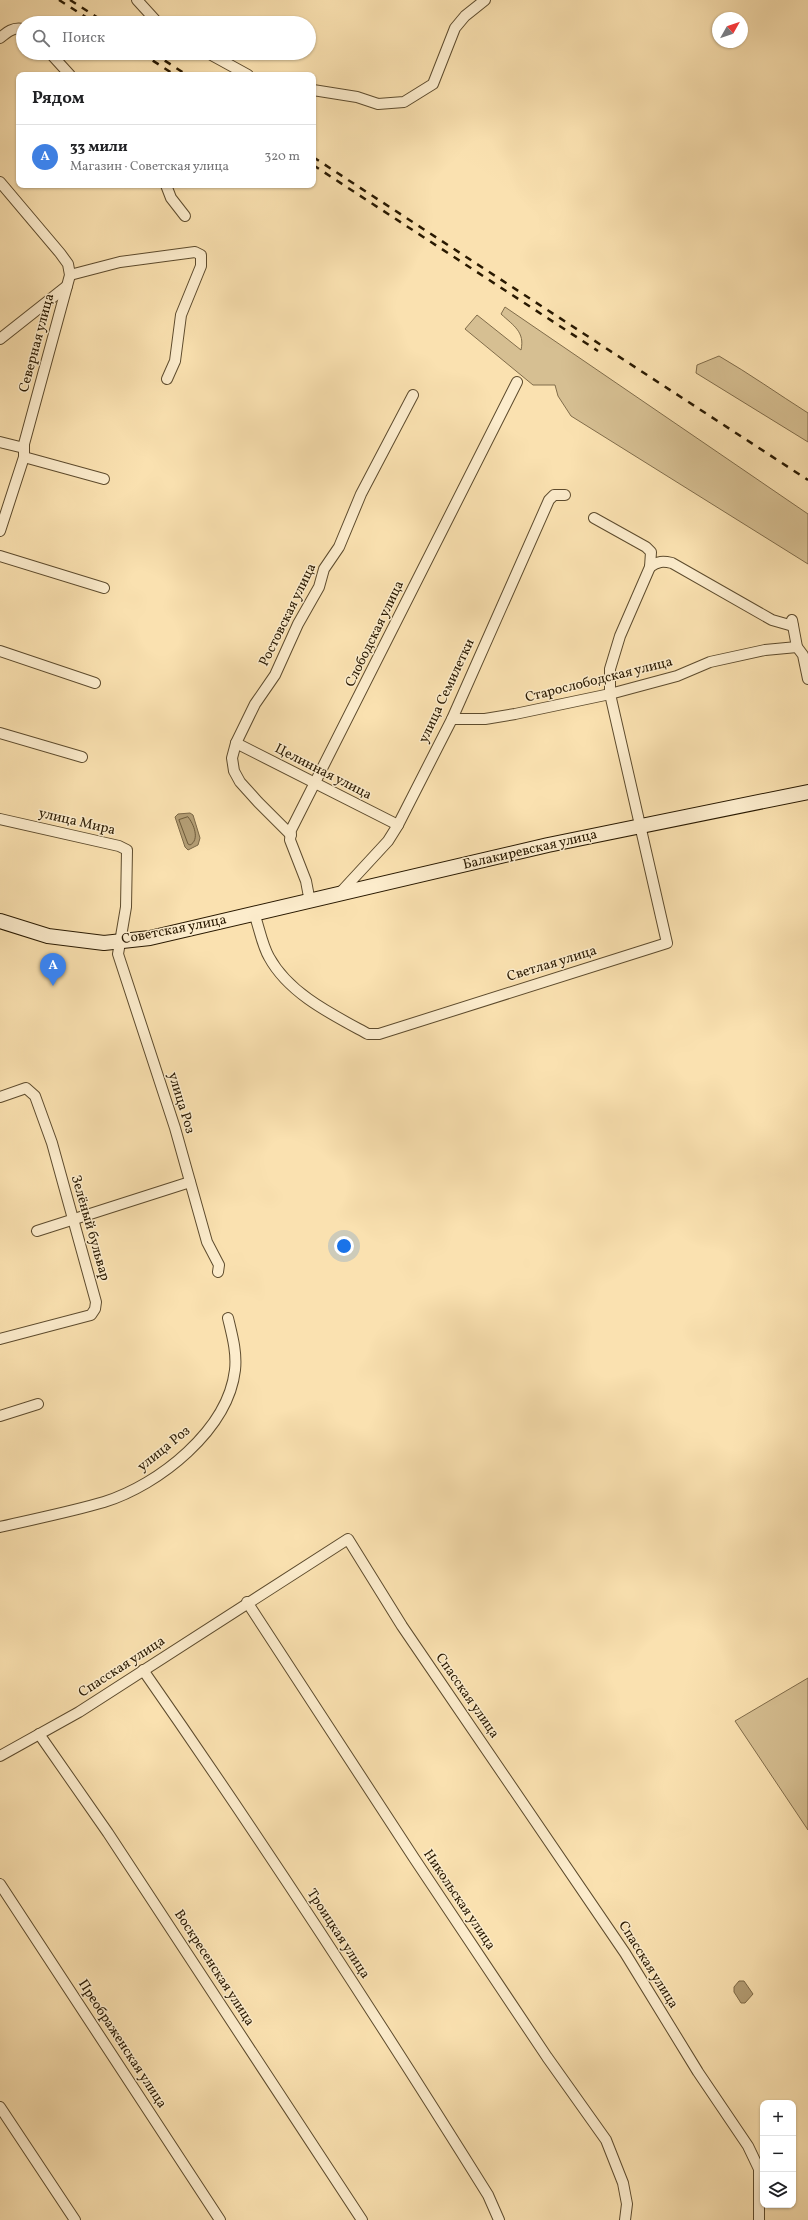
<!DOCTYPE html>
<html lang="ru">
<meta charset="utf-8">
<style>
body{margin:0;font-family:Vollkorn,serif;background:#f6f6f6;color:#202124}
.controls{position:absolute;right:12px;bottom:12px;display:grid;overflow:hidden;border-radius:8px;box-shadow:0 1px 3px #0004}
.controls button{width:36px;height:36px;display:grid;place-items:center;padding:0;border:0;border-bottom:1px solid #e0e0e0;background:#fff;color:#202124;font:20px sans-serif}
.compass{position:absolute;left:712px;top:12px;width:36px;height:36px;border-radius:50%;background:#fff;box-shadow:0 1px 3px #0004;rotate:50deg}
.you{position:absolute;left:344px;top:1246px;width:14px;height:14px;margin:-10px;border:3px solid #fff;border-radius:50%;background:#1a73e8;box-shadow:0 0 0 6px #1a73e833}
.badge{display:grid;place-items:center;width:26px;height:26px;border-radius:50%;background:#8f2418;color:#fff;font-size:13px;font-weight:700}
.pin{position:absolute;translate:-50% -33px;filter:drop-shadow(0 1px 2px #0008)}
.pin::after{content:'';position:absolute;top:21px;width:14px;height:12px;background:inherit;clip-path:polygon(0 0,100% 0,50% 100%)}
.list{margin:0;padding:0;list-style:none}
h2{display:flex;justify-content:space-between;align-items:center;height:52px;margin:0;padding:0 16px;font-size:17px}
h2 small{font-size:13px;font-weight:400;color:#757577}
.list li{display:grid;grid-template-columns:26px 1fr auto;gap:12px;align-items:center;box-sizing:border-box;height:64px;padding:0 16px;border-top:1px solid #e0e0e0}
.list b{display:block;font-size:15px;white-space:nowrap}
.list p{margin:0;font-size:13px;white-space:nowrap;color:#757577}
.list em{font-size:13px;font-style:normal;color:#757577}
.icon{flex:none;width:22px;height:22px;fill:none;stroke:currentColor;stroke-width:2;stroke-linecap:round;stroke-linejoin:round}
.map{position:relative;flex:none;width:808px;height:2220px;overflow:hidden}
.search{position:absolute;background:#fff;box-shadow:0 1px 3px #0004;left:16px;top:16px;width:300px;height:44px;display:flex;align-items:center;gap:10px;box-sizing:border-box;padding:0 14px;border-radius:22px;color:#757577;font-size:15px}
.panel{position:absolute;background:#fff;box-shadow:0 1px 3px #0004;left:16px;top:72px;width:300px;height:116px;border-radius:8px}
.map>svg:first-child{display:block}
.green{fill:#d6bf92;stroke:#806c4a}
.water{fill:#b39d74;stroke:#7c6846}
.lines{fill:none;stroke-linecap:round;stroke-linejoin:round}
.shore{stroke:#6e5b3a;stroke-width:1}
.street-casing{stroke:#5d4b2d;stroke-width:12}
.secondary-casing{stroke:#291901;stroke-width:16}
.street{stroke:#fceccc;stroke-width:10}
.secondary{stroke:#fceccc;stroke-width:14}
.rail{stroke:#291901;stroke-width:2.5;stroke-dasharray:7 7;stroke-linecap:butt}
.labels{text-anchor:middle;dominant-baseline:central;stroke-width:3;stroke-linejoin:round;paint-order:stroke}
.street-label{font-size:14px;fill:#291901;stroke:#fceccc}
</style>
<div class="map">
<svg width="808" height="2220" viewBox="0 0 808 2220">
<rect width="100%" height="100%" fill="#fae1b0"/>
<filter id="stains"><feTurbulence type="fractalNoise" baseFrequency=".005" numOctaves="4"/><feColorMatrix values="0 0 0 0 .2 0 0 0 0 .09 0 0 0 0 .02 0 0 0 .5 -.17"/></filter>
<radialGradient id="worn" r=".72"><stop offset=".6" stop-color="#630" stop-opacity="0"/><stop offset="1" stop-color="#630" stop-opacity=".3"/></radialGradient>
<g class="green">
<path d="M505 307 808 514V564L571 416 558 396 555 385H533L465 329 477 315 521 350C525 332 514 326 501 314Z"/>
<path d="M719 356C750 374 778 394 808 413V442L696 373 697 365Z"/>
<polygon points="808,1678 808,1830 735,1721"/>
</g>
<g class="water">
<polygon points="190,813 193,815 200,838 198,845 188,850 185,847 175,817 178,814"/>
<polygon points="739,1981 744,1981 753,1994 745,2003 741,2003 734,1992 734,1987"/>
</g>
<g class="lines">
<path class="shore" d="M188 817C194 824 200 840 190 845L188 844 179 820Z"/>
<g class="street-casing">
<g id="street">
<polyline points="137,0 158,23"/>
<path d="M0 38C7 32 13 27 23 29"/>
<polyline points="50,53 70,75"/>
<polyline points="208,53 248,75"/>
<polyline points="313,90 357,97 378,104 404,102 433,84 455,28 465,16 485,0"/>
<polyline points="0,182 60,253 68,264 70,275 24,444 24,457 0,531"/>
<polyline points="166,185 171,198 185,216"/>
<polyline points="70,275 120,262 195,252 201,255 201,266 181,315 175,361 167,379"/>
<polyline points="0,339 67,286"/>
<polyline points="0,442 24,448"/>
<polyline points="24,457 104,479"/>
<path d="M594 518 646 547 651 552 650 567C658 561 663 561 672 563L772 620 793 626"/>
<polyline points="0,556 104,588"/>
<polyline points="792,620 797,647 803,655 808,679"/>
<polyline points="0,651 95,683"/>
<polyline points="452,719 485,719 515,714 610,694 677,676 710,662 765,650 797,647"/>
<polyline points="0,733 82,757"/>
<polyline points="236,743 398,825"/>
<polyline points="0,819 119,846 127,850 126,907 118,954 175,1128 207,1242 219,1265 218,1272"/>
<polyline points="291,835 258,802 240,782 234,771 232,758 236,743 255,704 275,675 298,624 319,587 324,569 339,547 361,494 413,395"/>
<polyline points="340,893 388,841 398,825 452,719 549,500 554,495 565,495"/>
<polyline points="310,902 306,881 290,840 291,830 517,382"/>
<path d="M254 913C259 927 262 945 269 957 289 994 333 1015 368 1034H379L667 943 610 694V669L620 636 650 567"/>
<polyline points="0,1097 26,1088 35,1096 52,1143 96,1302 95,1309 91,1315 0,1339"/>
<polyline points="37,1231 190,1182"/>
<polyline points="0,1416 38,1404"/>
<path d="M0 1527C34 1519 70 1512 104 1502 159 1485 228 1430 235 1370 237 1352 232 1335 228 1318"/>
<polyline points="247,1602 414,1858 547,2057 606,2140 623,2183 627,2204 625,2220"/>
<path d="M143 1670C263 1842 377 2017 488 2195L499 2220"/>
<polyline points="39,1734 108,1833 362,2220"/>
<polyline points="0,1756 79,1712 348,1539 402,1626 625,1953 698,2072 748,2146 759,2169 759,2220"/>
<polyline points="0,1884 220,2220"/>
<polyline points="0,2107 75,2220"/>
</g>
</g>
<g class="secondary-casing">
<polyline id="secondary" points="0,921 48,936 104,943 150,938 548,845 808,792"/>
</g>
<use href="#street" class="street"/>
<use href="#secondary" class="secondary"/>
<g class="rail">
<polyline points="59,0 95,23"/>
<polyline points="70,0 106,23"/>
<polyline points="141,53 175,75"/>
<polyline points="153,53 187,75"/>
<polyline points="313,157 808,480"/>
<polyline points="313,165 598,351"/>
</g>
</g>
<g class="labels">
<g class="street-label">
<text transform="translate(37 343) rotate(-75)">Северная улица</text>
<text transform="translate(288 615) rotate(-64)">Ростовская улица</text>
<text transform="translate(375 634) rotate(-64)">Слободская улица</text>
<text transform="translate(599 680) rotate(-14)">Старослободская улица</text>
<text transform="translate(447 691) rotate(-65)">улица Семилетки</text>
<text transform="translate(323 772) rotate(27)">Целинная улица</text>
<text transform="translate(77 822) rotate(13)">улица Мира</text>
<text transform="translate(530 850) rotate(-13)">Балакиревская улица</text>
<text transform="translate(174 930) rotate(-11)">Советская улица</text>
<text transform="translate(552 964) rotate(-17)">Светлая улица</text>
<text transform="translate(181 1103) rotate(73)">улица Роз</text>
<text transform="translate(90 1228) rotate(74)">Зелёный бульвар</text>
<text transform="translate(164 1449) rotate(-39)">улица Роз</text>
<text transform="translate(122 1667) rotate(-33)">Спасская улица</text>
<text transform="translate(467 1696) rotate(55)">Спасская улица</text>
<text transform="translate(459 1900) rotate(56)">Никольская улица</text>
<text transform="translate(338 1934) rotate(57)">Троицкая улица</text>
<text transform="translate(648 1965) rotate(58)">Спасская улица</text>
<text transform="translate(214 1968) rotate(57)">Воскресенская улица</text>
<text transform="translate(122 2044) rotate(57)">Преображенская улица</text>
</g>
</g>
<rect width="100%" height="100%" filter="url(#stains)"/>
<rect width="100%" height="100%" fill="url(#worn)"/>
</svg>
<div class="controls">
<button>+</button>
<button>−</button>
<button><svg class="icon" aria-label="layers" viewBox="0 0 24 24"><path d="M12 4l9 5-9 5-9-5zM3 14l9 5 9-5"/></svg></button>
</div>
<svg class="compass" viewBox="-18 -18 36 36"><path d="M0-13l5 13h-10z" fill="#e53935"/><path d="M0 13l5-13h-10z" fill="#757577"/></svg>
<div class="you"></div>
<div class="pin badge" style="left:53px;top:986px;background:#3f7fe0">A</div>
<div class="search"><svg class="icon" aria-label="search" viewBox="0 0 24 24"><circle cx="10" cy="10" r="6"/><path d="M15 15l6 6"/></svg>Поиск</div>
<section class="panel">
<h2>Рядом<small></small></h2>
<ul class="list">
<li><span class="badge" style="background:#3f7fe0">A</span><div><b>33 мили</b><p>Магазин · Советская улица</p></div><em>320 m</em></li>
</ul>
</section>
</div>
